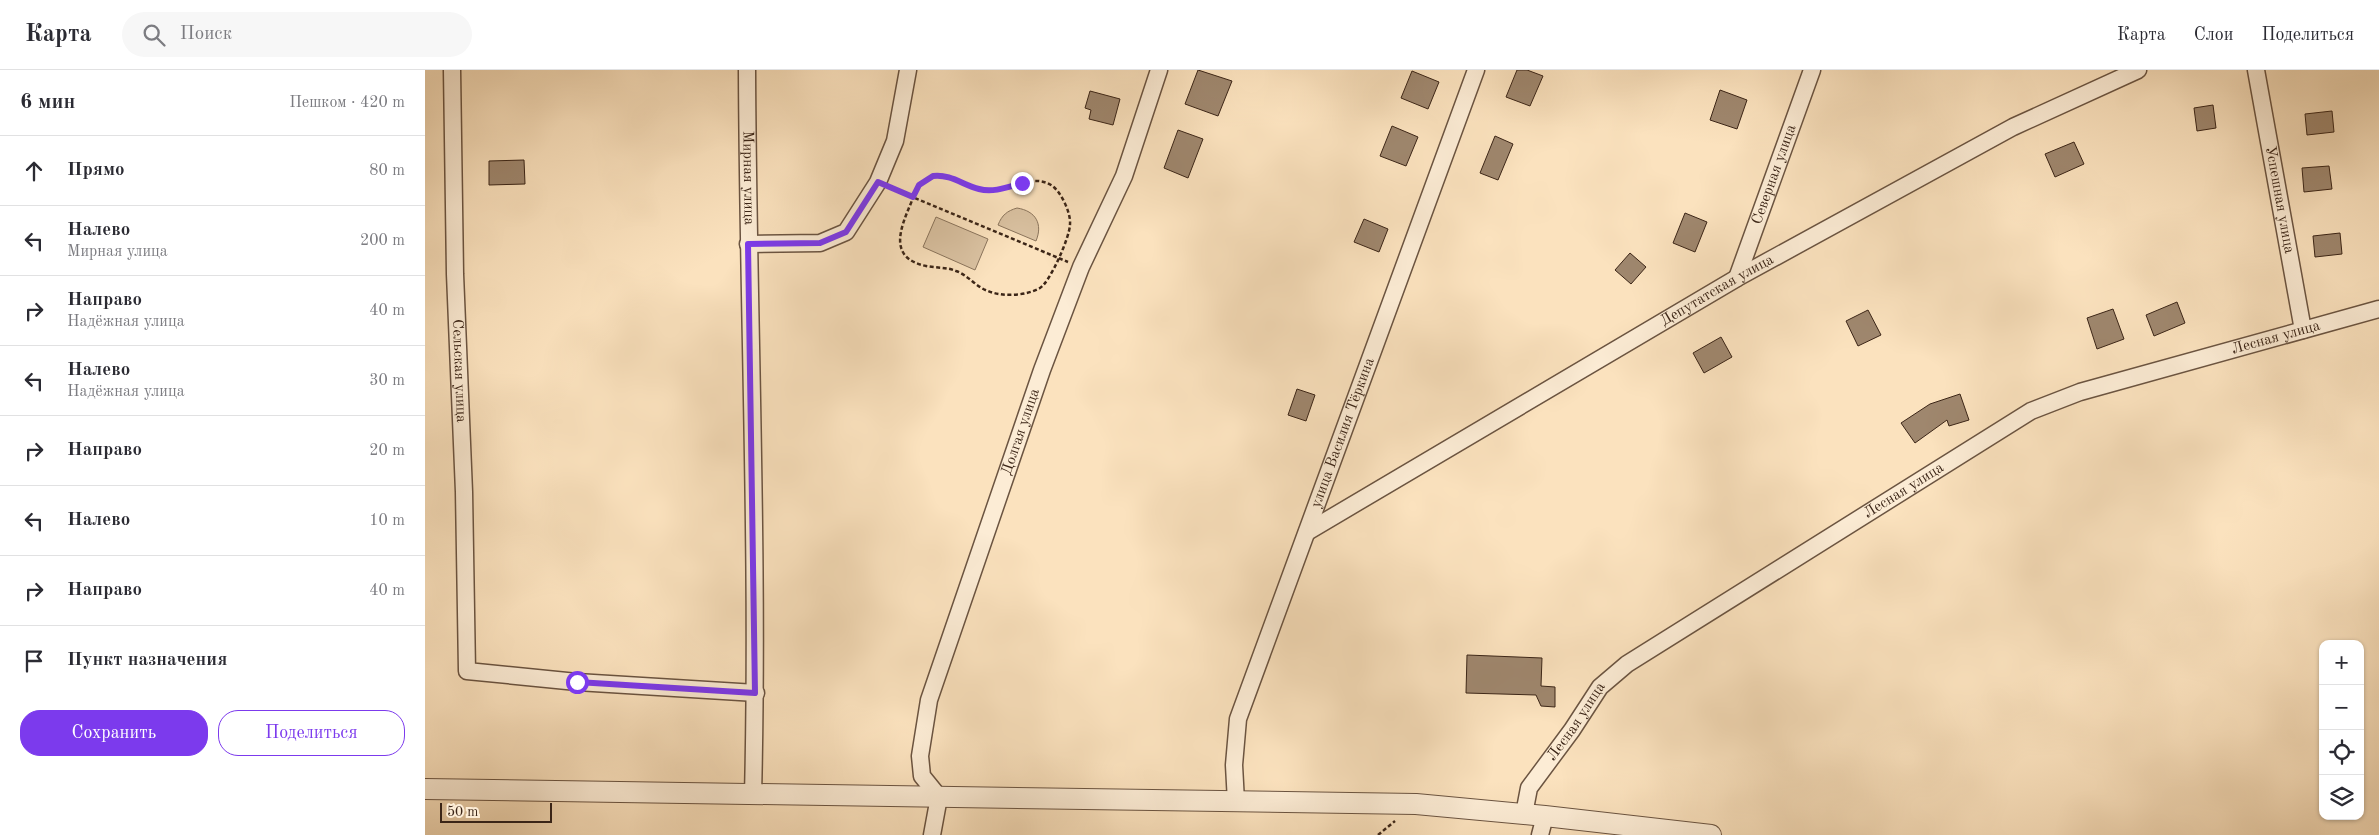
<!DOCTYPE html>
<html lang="ru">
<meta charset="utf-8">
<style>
body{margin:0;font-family:"Old Standard TT",serif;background:#f7f7f7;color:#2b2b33}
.controls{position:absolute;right:15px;bottom:15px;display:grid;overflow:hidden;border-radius:10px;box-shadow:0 1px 4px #0004}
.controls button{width:45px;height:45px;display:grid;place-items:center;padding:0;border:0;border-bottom:1px solid #e1e1e2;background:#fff;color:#2b2b33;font:25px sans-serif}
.scale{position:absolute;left:15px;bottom:12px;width:112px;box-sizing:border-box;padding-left:5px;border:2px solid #3b2517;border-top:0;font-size:14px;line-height:18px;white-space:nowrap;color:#3b2517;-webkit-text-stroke:4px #fcecd5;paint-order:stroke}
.stop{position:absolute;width:15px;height:15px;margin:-11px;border:4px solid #7c3aed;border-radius:50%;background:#fff}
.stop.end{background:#7c3aed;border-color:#fff;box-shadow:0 1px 5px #0008}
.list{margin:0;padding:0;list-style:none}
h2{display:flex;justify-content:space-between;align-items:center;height:65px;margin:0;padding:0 20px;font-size:21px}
h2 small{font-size:16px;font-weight:400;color:#7c7c81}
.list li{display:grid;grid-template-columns:32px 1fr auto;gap:15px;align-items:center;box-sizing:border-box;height:70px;padding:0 20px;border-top:1px solid #e1e1e2}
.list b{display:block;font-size:19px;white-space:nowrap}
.list p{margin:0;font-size:16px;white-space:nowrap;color:#7c7c81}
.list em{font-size:16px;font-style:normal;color:#7c7c81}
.actions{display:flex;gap:10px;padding:15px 20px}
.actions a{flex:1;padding:11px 0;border:1px solid #7c3aed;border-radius:20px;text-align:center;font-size:18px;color:#7c3aed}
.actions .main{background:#7c3aed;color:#fff}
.icon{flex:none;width:28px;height:28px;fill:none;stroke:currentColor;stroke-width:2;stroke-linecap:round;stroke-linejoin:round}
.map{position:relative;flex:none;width:1954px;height:765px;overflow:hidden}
header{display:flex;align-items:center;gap:30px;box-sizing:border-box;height:70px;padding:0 25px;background:#fff;border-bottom:1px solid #e1e1e2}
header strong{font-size:24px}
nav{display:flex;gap:28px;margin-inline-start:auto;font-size:18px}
.search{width:350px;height:45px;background:#f7f7f7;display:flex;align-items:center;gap:12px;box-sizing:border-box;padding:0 18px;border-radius:28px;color:#7c7c81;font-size:19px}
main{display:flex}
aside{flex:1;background:#fff}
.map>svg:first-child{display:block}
.green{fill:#dac2a2;stroke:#8a745c}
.building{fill:#9f876e;stroke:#3b2517}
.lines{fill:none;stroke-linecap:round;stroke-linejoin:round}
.minor-casing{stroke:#6b5441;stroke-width:19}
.tertiary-casing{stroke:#6b5441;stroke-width:22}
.path{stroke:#3b2517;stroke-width:2.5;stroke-dasharray:4 2.5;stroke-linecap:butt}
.minor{stroke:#fcecd5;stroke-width:16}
.tertiary{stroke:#fcecd5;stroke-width:20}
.route{stroke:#7c3aed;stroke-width:6}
.labels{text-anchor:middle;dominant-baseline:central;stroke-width:5;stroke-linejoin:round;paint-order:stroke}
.street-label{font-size:15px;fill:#3b2517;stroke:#fcecd5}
</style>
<header>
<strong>Карта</strong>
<div class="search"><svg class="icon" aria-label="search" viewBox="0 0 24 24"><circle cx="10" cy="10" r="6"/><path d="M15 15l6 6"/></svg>Поиск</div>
<nav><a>Карта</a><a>Слои</a><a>Поделиться</a></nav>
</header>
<main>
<aside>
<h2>6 мин<small>Пешком · 420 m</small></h2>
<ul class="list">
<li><svg class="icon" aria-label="ahead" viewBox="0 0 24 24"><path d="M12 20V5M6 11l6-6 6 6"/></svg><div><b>Прямо</b></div><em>80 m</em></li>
<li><svg class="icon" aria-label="left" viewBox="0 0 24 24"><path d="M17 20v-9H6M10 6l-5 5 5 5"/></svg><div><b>Налево</b><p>Мирная улица</p></div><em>200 m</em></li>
<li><svg class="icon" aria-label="right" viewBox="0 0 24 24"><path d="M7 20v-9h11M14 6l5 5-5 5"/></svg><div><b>Направо</b><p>Надёжная улица</p></div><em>40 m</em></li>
<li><svg class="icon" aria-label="left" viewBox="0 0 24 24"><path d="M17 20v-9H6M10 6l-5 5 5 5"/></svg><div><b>Налево</b><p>Надёжная улица</p></div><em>30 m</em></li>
<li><svg class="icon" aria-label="right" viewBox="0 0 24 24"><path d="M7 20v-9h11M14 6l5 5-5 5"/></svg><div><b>Направо</b></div><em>20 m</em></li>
<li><svg class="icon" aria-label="left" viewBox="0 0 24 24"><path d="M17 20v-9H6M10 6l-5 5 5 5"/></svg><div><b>Налево</b></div><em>10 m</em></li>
<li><svg class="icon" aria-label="right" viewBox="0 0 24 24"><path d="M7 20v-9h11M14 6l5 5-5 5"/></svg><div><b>Направо</b></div><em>40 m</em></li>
<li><svg class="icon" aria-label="arrive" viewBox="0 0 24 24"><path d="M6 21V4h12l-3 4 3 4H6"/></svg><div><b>Пункт назначения</b></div></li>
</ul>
<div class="actions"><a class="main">Сохранить</a><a>Поделиться</a></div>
</aside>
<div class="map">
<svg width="1954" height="765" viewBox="0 0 1954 765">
<rect width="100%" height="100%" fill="#fbe2be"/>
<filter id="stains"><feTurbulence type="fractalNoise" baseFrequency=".004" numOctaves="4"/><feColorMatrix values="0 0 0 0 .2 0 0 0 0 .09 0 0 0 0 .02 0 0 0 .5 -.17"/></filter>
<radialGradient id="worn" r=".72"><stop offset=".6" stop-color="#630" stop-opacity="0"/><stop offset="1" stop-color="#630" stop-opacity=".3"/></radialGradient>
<g class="green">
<path d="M592 138C611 141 618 154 611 171L573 155C577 145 582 141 592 138Z"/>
<polygon points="511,147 563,169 550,200 498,177"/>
</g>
<g class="building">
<polygon points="773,0 807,11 793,46 760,34"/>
<polygon points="1092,0 1102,0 1118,6 1105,36 1081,27"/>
<polygon points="987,1 1014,12 1003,39 976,28"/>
<polygon points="1295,20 1322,30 1312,59 1285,50"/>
<polygon points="665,21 695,29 688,55 664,49 666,40 660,38"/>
<polygon points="1788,35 1791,58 1772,61 1769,38"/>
<polygon points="1907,41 1909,62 1882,65 1880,44"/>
<polygon points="967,56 993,67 981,96 955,86"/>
<polygon points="753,60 778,69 763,108 739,98"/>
<polygon points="1070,66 1088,74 1073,110 1055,103"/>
<polygon points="1649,72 1659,94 1630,107 1620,84"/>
<polygon points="99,90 100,114 64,115 64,91"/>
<polygon points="1904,96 1907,119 1879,122 1877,98"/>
<polygon points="1260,143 1282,152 1270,182 1248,173"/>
<polygon points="939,149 963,159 954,182 929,172"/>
<polygon points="1915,163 1917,184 1890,187 1888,166"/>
<polygon points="1205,183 1221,197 1206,214 1190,200"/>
<polygon points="1752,232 1760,253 1729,266 1721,245"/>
<polygon points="1688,239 1699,269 1672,279 1662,248"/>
<polygon points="1443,240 1456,265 1433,276 1421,251"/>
<polygon points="1296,267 1307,287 1279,303 1268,283"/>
<polygon points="872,319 890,325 881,351 863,345"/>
<polygon points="1535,324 1544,350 1524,356 1522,350 1490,373 1476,353 1505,334"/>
<polygon points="1042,585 1117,588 1116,616 1130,617 1130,637 1116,636 1111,625 1041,623"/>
</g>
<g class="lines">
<g class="minor-casing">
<g id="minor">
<path id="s1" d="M27 0 30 204 39 422 42 601 152 612 331 623"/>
<path id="s2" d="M322 0C323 241 334 484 328 725"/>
<path id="s3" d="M1831 0 1878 260"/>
<polyline points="323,174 395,173 421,162 453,112 470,71 483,0"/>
<path id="s4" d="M1312 208 1387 0"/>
<path id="s5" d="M882 462 1312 208 1588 57 1713 0"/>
<path id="s6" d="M811 732 809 695 813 649 1051 0"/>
<path id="s7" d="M1099 744 1104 718 1147 660 1175 617 1202 594 1606 341 1655 322 1954 239"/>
<path id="s8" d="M507 765 514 727 497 706 495 686 504 630 617 300 656 197 699 106 734 0"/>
<polyline points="1115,765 1120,746"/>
</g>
</g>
<g class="tertiary-casing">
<polyline id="tertiary" points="0,719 991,734 1120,746 1286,765"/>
</g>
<g class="path">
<path d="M517 105C532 109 547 121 563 121 584 121 606 103 626 115 636 121 646 143 645 154 645 167 625 212 615 218 601 226 577 227 563 221 551 217 543 205 531 201 522 197 511 198 501 196 463 188 475 159 486 133 492 117 499 106 517 105Z"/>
<polyline points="466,118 643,192"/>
<polyline points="953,765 970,751"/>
</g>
<use href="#minor" class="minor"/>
<use href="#tertiary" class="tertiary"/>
</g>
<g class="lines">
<path class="route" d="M152 612 330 623 323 174 395 173 421 162 453 112 488 127 494 115 508 106C526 104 538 115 554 119 568 123 583 117 597 113"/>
</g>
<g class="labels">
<g class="street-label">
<text stroke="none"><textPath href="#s4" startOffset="110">Северная улица</textPath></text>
<text stroke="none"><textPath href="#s2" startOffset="108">Мирная улица</textPath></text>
<text stroke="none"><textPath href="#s3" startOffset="132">Успешная улица</textPath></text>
<text stroke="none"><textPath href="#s5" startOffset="476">Депутатская улица</textPath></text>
<text stroke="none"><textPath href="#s7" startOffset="918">Лесная улица</textPath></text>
<text stroke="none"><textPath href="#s1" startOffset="301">Сельская улица</textPath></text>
<text stroke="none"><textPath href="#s8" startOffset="426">Долгая улица</textPath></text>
<text stroke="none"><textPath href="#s6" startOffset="388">улица Василия Тёркина</textPath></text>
<text stroke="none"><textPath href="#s7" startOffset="512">Лесная улица</textPath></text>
<text stroke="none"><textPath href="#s7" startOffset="108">Лесная улица</textPath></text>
</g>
</g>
<rect width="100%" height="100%" filter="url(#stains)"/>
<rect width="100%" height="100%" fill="url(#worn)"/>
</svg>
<div class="controls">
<button>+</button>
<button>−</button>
<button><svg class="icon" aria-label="locate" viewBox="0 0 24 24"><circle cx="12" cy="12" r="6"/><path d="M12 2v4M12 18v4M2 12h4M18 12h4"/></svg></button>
<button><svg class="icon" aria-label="layers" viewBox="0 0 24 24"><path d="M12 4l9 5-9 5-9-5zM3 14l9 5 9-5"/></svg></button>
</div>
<div class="scale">50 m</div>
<div class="stop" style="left:152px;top:612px"></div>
<div class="stop end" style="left:597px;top:113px"></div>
</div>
</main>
